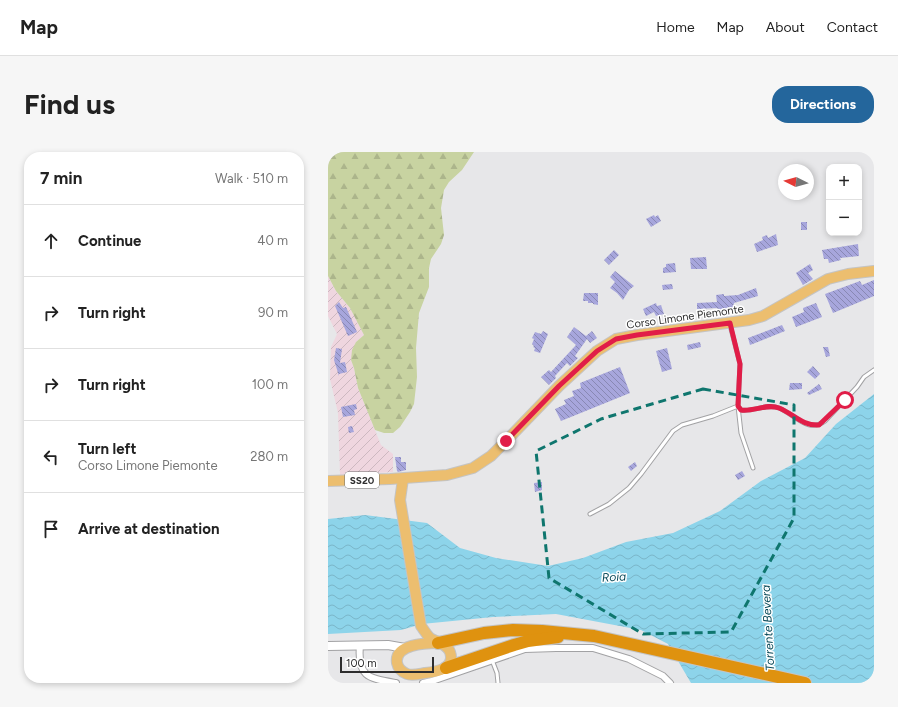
<!DOCTYPE html>
<meta charset="utf-8">
<style>
body{margin:0;font-family:Figtree,sans-serif;background:#f6f6f6;color:#222}
.controls{position:absolute;right:12px;top:12px;display:grid;overflow:hidden;border-radius:8px;box-shadow:0 2px 6px #0003}
.controls button{width:36px;height:36px;display:grid;place-items:center;padding:0;border:0;border-bottom:1px solid #e0e0e0;background:#fff;color:#222;font:20px sans-serif}
.compass{position:absolute;left:450px;top:12px;width:36px;height:36px;border-radius:50%;background:#fff;box-shadow:0 2px 6px #0003;rotate:275deg}
.scale{position:absolute;left:12px;bottom:10px;width:94px;box-sizing:border-box;padding-left:4px;border:2px solid #2d2d2e;border-top:0;font-size:11px;line-height:14px;white-space:nowrap;color:#2d2d2e;-webkit-text-stroke:3px #fff;paint-order:stroke}
.stop{position:absolute;width:12px;height:12px;margin:-9px;border:3px solid #e11d48;border-radius:50%;background:#fff}
.stop.end{background:#e11d48;border-color:#fff;box-shadow:0 1px 4px #0008}
.list{margin:0;padding:0;list-style:none}
h2{display:flex;justify-content:space-between;align-items:center;height:52px;margin:0;padding:0 16px;font-size:17px}
h2 small{font-size:13px;font-weight:400;color:#767676}
.list li{display:grid;grid-template-columns:26px 1fr auto;gap:12px;align-items:center;box-sizing:border-box;height:72px;padding:0 16px;border-top:1px solid #e0e0e0}
.list b{display:block;font-size:15px;white-space:nowrap}
.list p{margin:0;font-size:13px;white-space:nowrap;color:#767676}
.list em{font-size:13px;font-style:normal;color:#767676}
.icon{flex:none;width:22px;height:22px;fill:none;stroke:currentColor;stroke-width:2;stroke-linecap:round;stroke-linejoin:round}
.map{position:relative;flex:none;width:546px;height:531px;overflow:hidden;border-radius:16px}
header{display:flex;align-items:center;gap:24px;box-sizing:border-box;height:56px;padding:0 20px;background:#fff;border-bottom:1px solid #e0e0e0}
header strong{font-size:19px}
nav{display:flex;gap:22px;margin-inline-start:auto;font-size:14px}
.intro{display:flex;align-items:center;justify-content:space-between;box-sizing:border-box;height:96px;padding:0 24px}
h1{margin:0;font-size:28px}
.button{padding:10px 18px;border-radius:16px;background:#24669c;color:#fff;font-size:14px;font-weight:700}
main{display:flex;gap:24px;padding:0 24px}
aside{flex:1;background:#fff;border-radius:16px;box-shadow:0 2px 6px #0003}
.map>svg:first-child{display:block}
.industrial{fill:url(#industrial-furrows)}
.forest{fill:url(#forest-firs)}
.water{fill:url(#water-waves)}
.building{fill:url(#building-back-hatch)}
.lines{fill:none;stroke-linecap:round;stroke-linejoin:round}
.service-casing{stroke:#a2a2a4;stroke-width:5}
.minor-casing{stroke:#a2a2a4;stroke-width:8}
.tertiary-casing{stroke:#a2a2a4;stroke-width:10}
.primary-casing{stroke:#c4c4c4;stroke-width:12}
.motorway-casing{stroke:#c4c4c4;stroke-width:14}
.service{stroke:#fff;stroke-width:3}
.minor{stroke:#fff;stroke-width:6}
.tertiary{stroke:#fff;stroke-width:8}
.primary{stroke:#ecbe6f;stroke-width:10}
.motorway{stroke:#df920f;stroke-width:12}
.route{stroke:#e11d48;stroke-width:5}
.marked{fill:none;stroke:#0f766e;stroke-width:3;stroke-dasharray:8 5;stroke-linejoin:round}
.labels{text-anchor:middle;dominant-baseline:central;stroke-width:3;stroke-linejoin:round;paint-order:stroke}
.shield{fill:#fff;stroke:#6c6c6d;stroke-width:1}
.shield-label{font-size:10px;font-weight:bold;fill:#2d2d2e}
.street-label{font-size:11px;fill:#2d2d2e;stroke:#fff}
.water-label{font-size:12px;font-style:italic;fill:#094a59;stroke:#fff}
</style>
<header>
<strong>Map</strong>
<nav><a>Home</a><a>Map</a><a>About</a><a>Contact</a></nav>
</header>
<div class="intro"><h1>Find us</h1><a class="button">Directions</a></div>
<main>
<aside>
<h2>7 min<small>Walk · 510 m</small></h2>
<ul class="list">
<li><svg class="icon" aria-label="ahead" viewBox="0 0 24 24"><path d="M12 20V5M6 11l6-6 6 6"/></svg><div><b>Continue</b></div><em>40 m</em></li>
<li><svg class="icon" aria-label="right" viewBox="0 0 24 24"><path d="M7 20v-9h11M14 6l5 5-5 5"/></svg><div><b>Turn right</b></div><em>90 m</em></li>
<li><svg class="icon" aria-label="right" viewBox="0 0 24 24"><path d="M7 20v-9h11M14 6l5 5-5 5"/></svg><div><b>Turn right</b></div><em>100 m</em></li>
<li><svg class="icon" aria-label="left" viewBox="0 0 24 24"><path d="M17 20v-9H6M10 6l-5 5 5 5"/></svg><div><b>Turn left</b><p>Corso Limone Piemonte</p></div><em>280 m</em></li>
<li><svg class="icon" aria-label="arrive" viewBox="0 0 24 24"><path d="M6 21V4h12l-3 4 3 4H6"/></svg><div><b>Arrive at destination</b></div></li>
</ul>
</aside>
<div class="map">
<svg width="546" height="531" viewBox="0 0 546 531">
<defs>
<pattern id="industrial-furrows" width="10" height="10" patternUnits="userSpaceOnUse"><rect width="10" height="10" fill="#efd6df"/><path d="M-1 1l2-2M0 10L10 0M9 11l2-2" fill="none" stroke="#cdb8c0"/></pattern>
<pattern id="forest-firs" width="22" height="20" patternUnits="userSpaceOnUse"><rect width="22" height="20" fill="#c8d3a1"/><path d="M5 1l3.5 6h-7zM16 11l3.5 6h-7z" fill="#acb58b"/></pattern>
<pattern id="water-waves" width="16" height="10" patternUnits="userSpaceOnUse"><rect width="16" height="10" fill="#8dd4ea"/><path d="M0 5q4-4 8 0t8 0" fill="none" stroke="#7ab6c9"/></pattern>
<pattern id="building-back-hatch" width="6" height="6" patternUnits="userSpaceOnUse"><rect width="6" height="6" fill="#a7a6dc"/><path d="M-1 5l2 2M0 0l6 6M5-1l2 2" fill="none" stroke="#8888b3"/></pattern>
</defs>
<rect width="100%" height="100%" fill="#e7e7e9"/>
<polygon class="industrial" points="0,124 8,139 22,156 36,183 28,190 23,208 26,216 30,236 53,293 65,302 65,320 12,323 10,261 2,227 3,195 9,182 0,164"/>
<polygon class="forest" points="0,0 146,0 134,18 121,30 116,38 113,56 116,83 113,92 103,107 101,116 101,135 91,161 88,196 89,225 86,252 82,260 72,275 65,281 56,281 47,278 30,236 26,216 23,208 24,198 28,190 36,183 22,156 8,139 0,124"/>
<polygon class="water" points="546,242 546,531 363,531 340,492 313,478 228,462 165,465 94,472 73,478 0,482 0,367 37,363 99,371 132,396 168,406 220,414 255,406 298,390 345,381 392,359 433,329 477,306 508,272"/>
<g class="building">
<polygon points="326,63 327,65 330,63 333,69 323,75 318,67"/>
<rect x="473" y="70" width="6" height="8"/>
<polygon points="448,82 450,93 429,100 426,92 435,88 434,85 439,83 440,86"/>
<polygon points="530,92 531,104 512,106 513,108 501,111 500,107 496,107 494,98"/>
<polygon points="286,98 291,103 281,113 276,108"/>
<polygon points="378,105 379,117 363,117 362,106"/>
<polygon points="347,111 348,120 335,121 335,116 338,115 338,112"/>
<polygon points="482,112 485,118 480,121 485,127 475,133 468,121"/>
<polygon points="287,119 306,134 301,138 295,148 289,141 282,136 287,130 282,125"/>
<polygon points="546,128 546,144 505,161 497,142 532,129 534,133"/>
<polygon points="344,132 345,137 335,138 334,133"/>
<polygon points="428,136 430,144 406,151 405,156 390,158 389,156 369,157 369,151 389,150 388,143 396,142 396,144 410,143"/>
<polygon points="256,141 270,141 270,153 265,152 265,151 260,151 260,149 255,149"/>
<polygon points="11,150 15,156 18,155 29,180 20,184 7,154"/>
<polygon points="328,151 329,154 333,153 336,162 328,164 326,160 318,164 315,157"/>
<polygon points="488,151 494,165 468,175 464,165 476,160 475,156"/>
<polygon points="454,173 457,179 422,193 420,186"/>
<polygon points="246,175 258,184 264,179 269,186 262,191 259,187 247,204 250,206 242,214 239,211 227,224 228,226 221,233 213,225 221,218 223,220 248,193 239,185"/>
<polygon points="215,179 220,182 212,201 206,199 207,196 205,195 206,194 204,192 206,187 204,186 207,180 213,182"/>
<polygon points="372,190 373,195 360,198 359,193"/>
<polygon points="495,195 500,195 502,204 498,205"/>
<polygon points="8,196 14,197 12,211 17,210 19,220 11,222 11,224 6,208"/>
<polygon points="339,196 344,217 334,220 328,199"/>
<polygon points="485,214 492,222 487,227 479,220"/>
<polygon points="292,215 302,241 233,269 227,257 238,252 236,248 246,244 244,239 253,236 252,231"/>
<polygon points="462,231 474,231 474,237 461,238"/>
<polygon points="491,232 494,237 481,243 479,241"/>
<polygon points="28,252 29,257 26,258 27,263 15,265 13,255"/>
<polygon points="24,274 26,280 21,281 20,275"/>
<polygon points="67,305 73,305 73,310 78,310 78,318 70,320 69,319"/>
<polygon points="307,310 309,314 303,319 300,315"/>
<polygon points="414,319 417,324 410,328 407,323"/>
<polygon points="214,330 214,338 207,340 206,331"/>
</g>
<g class="lines">
<g class="service-casing">
<g id="service">
<polyline points="402,173 412,212 410,254 413,281 425,316"/>
<path d="M262 362 281 352 301 336 313 322 345 279 354 273 385 264 410 254 413 258C426 260 439 251 451 256 466 262 480 282 497 269L529 235 536 225 546 218"/>
<polyline points="164,508 169,521 170,531"/>
</g>
</g>
<g class="minor-casing">
<g id="minor">
<path d="M32 493C29 525 40 526 68 531"/>
<polyline points="95,531 104,529 197,497 228,496 265,496 301,507 335,524 342,531"/>
</g>
</g>
<g class="tertiary-casing">
<polyline id="tertiary" points="0,494 60,493 77,496"/>
</g>
<g class="primary-casing">
<g id="primary">
<path d="M75 327 72 348 93 474C96 478 98 482 102 486 109 490 119 492 122 500 128 517 108 520 97 521 91 522 84 524 79 522 74 520 70 516 69 511 66 492 98 491 110 491"/>
<polyline points="0,329 62,327 119,323 145,316 163,304 178,289 231,234 269,199 288,187 309,183 421,168 435,164 500,127 520,122 546,119"/>
</g>
</g>
<g class="motorway-casing">
<g id="motorway">
<polyline points="110,491 156,481 185,478 214,479 266,484 477,531"/>
<polyline points="118,516 186,493 200,489 230,485"/>
</g>
</g>
<use href="#service" class="service"/>
<use href="#minor" class="minor"/>
<use href="#tertiary" class="tertiary"/>
<use href="#primary" class="primary"/>
<use href="#motorway" class="motorway"/>
</g>
<g class="lines">
<path class="route" d="M178 289 231 234 269 199 288 187 309 183 402 171 412 212 410 254 413 258C426 260 439 251 451 256 466 262 474 274 491 273L517 248"/>
</g>
<path class="marked" d="M375 237 466 253V366L403 480 315 482 221 426 208 299 273 267Z"/>
<g class="labels">
<rect class="shield" x="17" y="320" width="34" height="16" rx="3"/>
<g class="shield-label">
<text x="34" y="328">SS20</text>
</g>
<g class="street-label">
<text transform="translate(357 165) rotate(-8)">Corso Limone Piemonte</text>
</g>
<g class="water-label">
<text transform="translate(286 425) rotate(-3)">Roia</text>
<text transform="translate(440 476) rotate(-93)">Torrente Bevera</text>
</g>
</g>
</svg>
<div class="controls">
<button>+</button>
<button>−</button>
</div>
<svg class="compass" viewBox="-18 -18 36 36"><path d="M0-13l5 13h-10z" fill="#e53935"/><path d="M0 13l5-13h-10z" fill="#767676"/></svg>
<div class="scale">100 m</div>
<div class="stop" style="left:517px;top:248px"></div>
<div class="stop end" style="left:178px;top:289px"></div>
</div>
</main>
